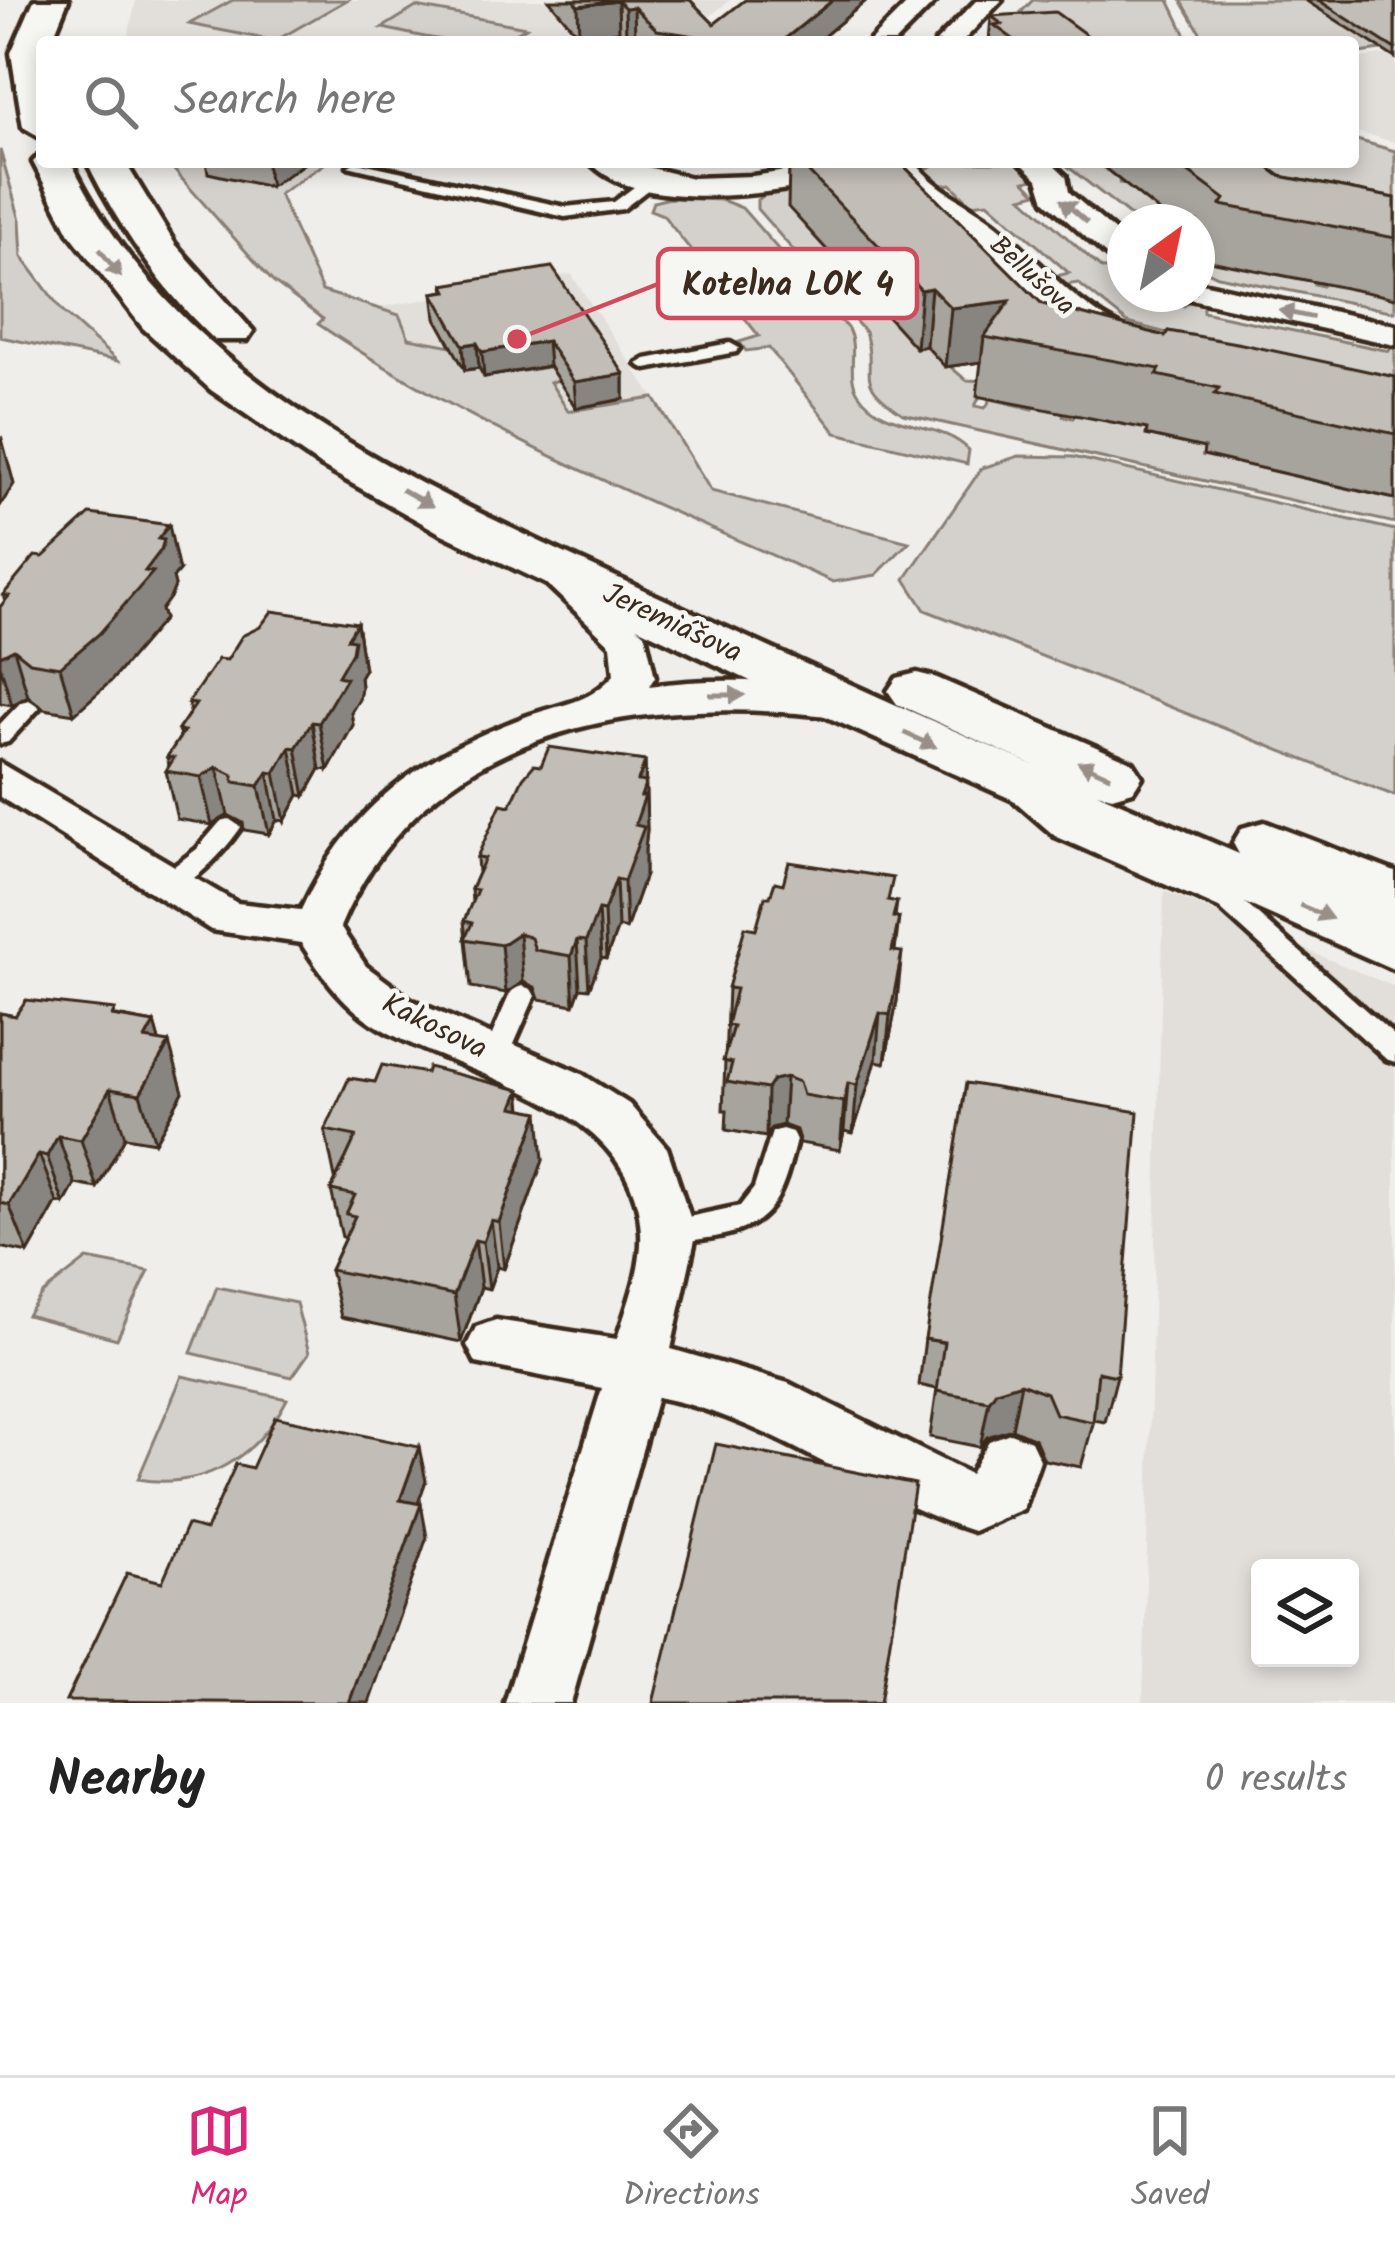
<!DOCTYPE html>
<meta charset="utf-8">
<style>
body{margin:0;font-family:Kalam,sans-serif;background:#f2f2f2;color:#222}
.controls{position:absolute;right:36px;bottom:36px;display:grid;overflow:hidden;border-radius:12px;box-shadow:0 6px 18px #0003}
.controls button{width:108px;height:108px;display:grid;place-items:center;padding:0;border:0;border-bottom:3px solid #e0e0e0;background:#fff;color:#222;font:60px sans-serif}
.compass{position:absolute;left:1107px;top:204px;width:108px;height:108px;border-radius:50%;background:#fff;box-shadow:0 6px 18px #0003;rotate:33deg}
.list{margin:0;padding:0;list-style:none}
h2{display:flex;justify-content:space-between;align-items:center;height:156px;margin:0;padding:0 48px;font-size:51px}
h2 small{font-size:39px;font-weight:400;color:#767676}
.icon{flex:none;width:66px;height:66px;fill:none;stroke:currentColor;stroke-width:2;stroke-linecap:round;stroke-linejoin:round}
.map{position:relative;flex:none;width:1395px;height:1703px;overflow:hidden}
.search{position:absolute;background:#fff;box-shadow:0 6px 18px #0003;left:36px;right:36px;top:36px;height:132px;display:flex;align-items:center;gap:30px;box-sizing:border-box;padding:0 42px;border-radius:12px;color:#767676;font-size:45px}
.sheet{height:372px;background:#fff}
nav{display:flex;justify-content:space-around;align-items:center;box-sizing:border-box;height:168px;border-top:3px solid #e0e0e0;background:#fff;font-size:33px;color:#767676}
nav a{display:grid;justify-items:center;gap:6px}
nav .on{color:#db2777}
.map>svg:first-child{display:block}
.built{fill:#e2dfdb;fill-rule:evenodd}
.green{fill:#d4d1cc;stroke:#887e75;stroke-width:3}
.lines{fill:none;stroke-linecap:round;stroke-linejoin:round}
.lane-casing{stroke:#3b2a1e;stroke-width:9}
.street-casing{stroke:#3b2a1e;stroke-width:9}
.secondary-casing{stroke:#3b2a1e;stroke-width:9}
.lane{fill:#f6f6f2;fill-rule:evenodd}
.street{fill:#f6f6f2;fill-rule:evenodd}
.secondary{fill:#f6f6f2;fill-rule:evenodd}
.wall{fill:#a7a39d;stroke:#3b2a1e;stroke-width:3}
.shaded-wall{fill:#888480;stroke:#3b2a1e;stroke-width:3}
.building{fill:#c2bdb7;stroke:#3b2a1e;stroke-width:3}
.oneway{fill:#989088}
.labels{text-anchor:middle;dominant-baseline:central;stroke-width:9;stroke-linejoin:round;paint-order:stroke}
.far-street-label{font-size:27px;fill:#3b2a1e;stroke:#f6f6f2}
.street-label{font-size:30px;fill:#3b2a1e;stroke:#f6f6f2}
.leader{fill:none;stroke:#d1495b;stroke-width:4.5}
.callout-dot{fill:#d1495b;stroke:#f6f6f2;stroke-width:4.5}
.callout{fill:#f6f6f2;stroke:#d1495b;stroke-width:4.5}
.callout-label{font-size:33px;text-anchor:middle;font-weight:bold;fill:#3b2a1e}
</style>
<div class="map">
<svg width="1395" height="1703" viewBox="0 0 1395 1703">
<rect width="100%" height="100%" fill="#efeeea"/>
<filter id="ink" filterUnits="userSpaceOnUse"><feTurbulence type="fractalNoise" baseFrequency=".00833" numOctaves="2"/><feDisplacementMap in="SourceGraphic" scale="24" xChannelSelector="R" yChannelSelector="G"/><feConvolveMatrix kernelMatrix="1 2 1 2 8 2 1 2 1" color-interpolation-filters="sRGB"/></filter>
<g filter="url(#ink)">
<g class="built">
<polygon points="136,0 730,0 678,42 127,42"/>
<polygon points="1395,53 1395,142 1353,131 1353,59"/>
<polygon points="571,274 654,398 568,412 550,382 576,377 592,360 484,377 465,370 452,346 409,338 370,309"/>
<path d="M1164 891 1395 987V1703H1143ZM1260 1568H1350V1658H1260Z"/>
</g>
<g class="green">
<polygon points="233,0 347,0 275,41 189,24"/>
<polygon points="1033,0 1169,0 1189,42 1049,42 1021,12"/>
<polygon points="1181,0 1326,0 1395,48 1353,54 1353,42 1206,42"/>
<path d="M416 7 526 27C483 56 430 37 382 28Z"/>
<polygon points="1353,139 1395,151 1395,240 1207,162 1353,162"/>
<polygon points="0,150 20,220 22,257 63,312 117,361 0,337"/>
<path d="M167 162H212L270 187 306 162H327L279 194 322 291 399 315 409 338 452 346 465 370 479 368 485 377 592 360 576 377 550 382 568 411 654 398 711 491 909 542 876 575 833 582C657 504 478 433 318 324L323 319 273 282Z"/>
<polygon points="939,162 1021,162 1043,177 1025,181 1037,193 1022,197 1102,269 1125,268 1115,275 1125,281 1125,294 1149,294 1184,306 1193,298 1203,302 1203,312 1389,351 1395,341 1395,392 1128,323 1078,283 1059,286 1048,278 1069,273 988,202 971,204 951,184 930,187 923,171"/>
<polygon points="1062,162 1105,162 1127,180 1118,183 1132,184 1162,215 1178,222 1138,222"/>
<path d="M864 177 808 229 871 298 881 297 892 322 903 321 915 348 926 346 966 380 988 381 975 406 985 408 991 399 1033 409 1038 404 1065 410 1063 416 1073 418 1076 413 1149 429 1147 435 1208 442 1204 455 1395 499V523L903 414C850 378 879 378 865 332L757 209V200L768 193Z"/>
<path d="M670 198 722 200 742 208 848 329C859 350 845 374 859 394 884 431 940 420 969 450L967 464 836 433 769 348 746 351 739 342 759 336 663 215 650 210 653 202Z"/>
<polygon points="1197,242 1218,243 1211,262 1223,258 1317,278 1314,284 1322,286 1326,280 1395,293 1395,312 1218,276 1197,266"/>
<polygon points="1019,456 1073,457 1395,530 1395,796 925,610 905,579 982,468"/>
<polygon points="87,1259 149,1271 117,1339 27,1315 42,1294"/>
<polygon points="217,1287 296,1303 309,1353 292,1377 191,1353"/>
<path d="M182 1376 287 1399C257 1458 203 1490 138 1479Z"/>
</g>
<g class="lines">
<g class="lane-casing">
<g id="lane">
<polygon points="357,162 565,207 614,202 646,178 659,181 623,209 565,217 348,166"/>
<polygon points="730,343 739,348 736,352 646,369 637,364 646,359"/>
<polygon points="29,700 40,707 8,742 0,744 0,724 21,702"/>
<polygon points="1018,784 1026,787 1071,824 1237,896 1395,1036 1395,1062 1386,1059 1219,908 1055,836 1010,797 1006,792 1010,787"/>
<path d="M229 819 241 827C226 849 186 897 157 891L154 885 157 879 197 849 221 821Z"/>
<polygon points="522,986 531,989 535,996 508,1058 504,1065 486,1065 482,1058 509,996 513,989"/>
<path d="M782 1129 792 1132 796 1140C781 1199 774 1228 708 1238 691 1240 675 1245 660 1239L655 1231 660 1223 740 1206 754 1188 772 1132Z"/>
</g>
</g>
<g class="street-casing">
<g id="street">
<polygon points="911,0 937,0 895,42 869,42"/>
<polygon points="977,0 1002,0 962,42 936,42"/>
<path d="M590 162H627L692 178 753 176 843 162 859 170 855 176C791 192 640 217 590 162Z"/>
<path d="M887 162H915C936 191 970 203 997 225 1043 263 1075 307 1130 331L1135 338 1130 345C1076 358 1011 265 973 235 942 210 909 196 887 162Z"/>
<polygon points="1020,162 1051,162 1066,176 1069,192 1125,240 1125,265 1114,262 1045,201 1038,179"/>
<polygon points="1197,282 1395,325 1395,345 1186,298 1184,294 1197,294"/>
<path d="M548 556 561 559 645 634 655 677 649 686C716 677 793 679 859 696L865 705 859 714 844 718C646 693 428 721 340 927L366 966 413 1001 580 1073 629 1104 667 1148 696 1235 671 1349 788 1383 970 1474 989 1441 1010 1433 1031 1441 1040 1460 1023 1509 973 1531C860 1495 776 1420 657 1397L571 1703H505L602 1388 476 1363 467 1345 476 1327 496 1320 617 1339C627 1306 643 1267 641 1232 635 1102 472 1080 382 1029 345 1008 324 978 301 943L211 930 0 797V763L237 903 301 910C350 805 419 757 525 717 562 703 587 705 614 675L611 645 529 567Z"/>
</g>
</g>
<g class="secondary-casing">
<g id="secondary">
<polygon points="34,0 68,0 51,42 42,42 42,138 23,127 11,53"/>
<path d="M42 153V162H71C180 388 430 490 644 590 774 650 904 709 1035 766L897 704 888 691 897 678 917 673 937 678 1133 763 1142 777 1133 791 1112 797 1097 793 1239 854 1233 843 1242 828 1264 822 1395 872V970L807 708 440 533 321 466 211 390 143 328 70 234 33 162Z"/>
<path d="M87 162H125L175 244 253 331 247 340H215C161 289 120 229 87 162Z"/>
</g>
</g>
<use href="#lane" class="lane"/>
<use href="#street" class="street"/>
<use href="#secondary" class="secondary"/>
</g>
<g class="wall">
<polygon points="549,0 690,0 714,24 867,0 817,42 640,42 635,37 626,38 619,31 579,36"/>
<polygon points="1305,0 1395,0 1395,58"/>
<polygon points="991,16 1096,42 989,42"/>
<polygon points="206,162 306,162 270,187 208,173"/>
<polygon points="769,162 900,162 1042,304 1165,336 1395,377 1395,499 1203,455 1204,448 1146,435 1147,429 977,396 981,362 945,367 926,346 916,348 788,207 789,164 773,166"/>
<polygon points="1097,162 1261,162 1280,176 1395,198 1395,298 1210,261 1211,254 1197,242 1197,222 1172,222"/>
<polygon points="444,285 624,374 624,399 576,408 549,366 484,377 479,368 465,370 436,318 433,293 445,291"/>
<polygon points="179,571 173,578 175,586 171,596 161,610 164,619 111,681 74,714 44,709 28,696 12,705 0,703 0,607 5,601 3,595"/>
<polygon points="357,623 364,670 360,677 361,687 359,699 351,712 353,725 328,770 320,769 305,796 299,795 285,821 277,820 269,834 244,830 243,823 228,815 212,825 177,819 166,771 169,766 167,757 180,737 178,730 190,712 188,703 227,660"/>
<polygon points="645,761 647,830 645,849 645,875 626,929 618,927 606,959 601,958 589,989 580,988 574,1005 539,999 535,987 523,982 506,993 471,987 464,921 472,902 471,889 478,873 477,857 510,806 541,766"/>
<polygon points="891,901 897,902 895,917 899,918 895,951 897,1001 885,1063 876,1061 853,1133 844,1131 840,1150 800,1143 796,1130 783,1125 771,1128 766,1137 726,1130 727,1110 723,1110 728,988 756,929"/>
<polygon points="0,1013 15,1016 117,1016 154,1023 159,1042 183,1092 155,1142 125,1137 97,1188 75,1184 64,1204 57,1202 28,1253 0,1247"/>
<polygon points="520,1090 522,1109 543,1160 504,1269 497,1267 489,1289 481,1287 461,1342 341,1317 330,1270 345,1238 342,1237 331,1190 337,1178 335,1178 325,1130"/>
<polygon points="925,1339 1117,1376 1105,1422 1094,1420 1081,1467 1044,1460 1035,1439 1012,1429 987,1437 980,1447 930,1437 937,1389 919,1385"/>
</g>
<g class="shaded-wall">
<polygon points="833,0 867,0 817,42 781,42"/>
<polygon points="618,1 619,31 579,36 578,6"/>
<polygon points="634,7 635,37 626,38 625,8"/>
<polygon points="266,162 306,162 270,187"/>
<polygon points="773,162 789,162 789,164 773,166"/>
<polygon points="931,288 926,346 916,348 921,290"/>
<polygon points="1010,301 984,337 981,362 945,367 951,308"/>
<polygon points="547,341 549,366 484,377 482,352"/>
<polygon points="477,343 479,368 465,370 463,345"/>
<polygon points="624,374 624,399 576,408 574,382"/>
<polygon points="2,439 14,484 0,506 0,442"/>
<polygon points="169,525 179,571 173,578 175,586 171,596 161,610 164,619 111,681 74,714 60,667 145,571 158,539"/>
<polygon points="357,623 364,670 360,677 361,687 359,699 351,712 353,725 328,770 319,723 338,676 347,639"/>
<polygon points="14,649 28,696 12,705 0,665 0,656"/>
<polygon points="312,722 320,769 305,796 296,748"/>
<polygon points="290,747 299,795 285,821 275,773"/>
<polygon points="645,761 647,830 645,849 645,875 626,929 624,881 638,781"/>
<polygon points="217,767 228,815 212,825 201,777"/>
<polygon points="268,772 277,820 269,834 259,786"/>
<polygon points="616,879 618,927 606,959 604,911"/>
<polygon points="598,910 601,958 589,989 586,941"/>
<polygon points="519,933 523,982 506,993 501,945"/>
<polygon points="577,940 580,988 574,1005 571,956"/>
<polygon points="902,952 897,1001 885,1063 890,1015"/>
<polygon points="880,1013 876,1061 853,1133 857,1085"/>
<polygon points="154,1023 163,1054 169,1043 183,1092 155,1142 140,1094 145,1039"/>
<polygon points="786,1077 783,1125 771,1128 766,1137 767,1089 773,1080"/>
<polygon points="848,1083 844,1131 840,1150 844,1102"/>
<polygon points="110,1089 125,1137 97,1188 81,1140"/>
<polygon points="520,1090 524,1138 513,1107"/>
<polygon points="539,1112 543,1160 504,1269 499,1222"/>
<polygon points="58,1136 75,1184 64,1204 47,1156"/>
<polygon points="39,1154 57,1202 28,1253 9,1205"/>
<polygon points="491,1220 497,1267 489,1289 483,1242"/>
<polygon points="475,1240 481,1287 461,1342 454,1295"/>
<polygon points="1021,1383 1012,1429 987,1437 980,1447 989,1401 996,1391"/>
<polygon points="419,1447 426,1481 407,1534 400,1500"/>
<polygon points="421,1504 427,1537 369,1703 349,1703"/>
</g>
<g class="building">
<polygon points="573,0 690,0 714,24 745,0 833,0 781,42 710,42 714,39 657,30 634,7 625,8 618,1 578,6"/>
<polygon points="1318,0 1395,0 1395,49"/>
<polygon points="1055,12 1096,42 1017,42 994,25 1002,24 991,16"/>
<polygon points="799,162 900,162 1042,304 1165,336 1168,331 1242,344 1395,377 1395,434 1215,394 1219,388 1157,375 1160,369 984,337 1010,301 951,308 931,288 921,290"/>
<polygon points="1175,162 1261,162 1280,176 1395,198 1395,238 1221,205 1225,199"/>
<polygon points="552,267 624,374 574,382 547,341 482,352 477,343 463,345 433,293 447,291 444,285"/>
<polygon points="90,514 169,525 158,539 164,540 161,550 145,571 153,572 99,634 60,667 30,662 14,649 0,656 0,607 9,596 3,595 35,556 43,557"/>
<polygon points="272,611 357,623 347,639 354,640 352,652 338,676 346,678 319,723 312,722 296,748 290,747 275,773 268,772 259,786 234,782 233,775 217,767 201,777 166,771 174,758 167,757 184,731 178,730 196,704 188,703 218,659 227,660 242,636 260,627"/>
<polygon points="549,747 645,761 638,781 646,782 641,796 645,796 635,825 644,827 624,881 616,879 604,911 598,910 586,941 577,940 571,956 535,950 531,938 519,933 501,945 465,939 472,923 464,921 477,890 471,889 485,858 477,857 501,804 510,806 523,778 534,765 541,766"/>
<polygon points="789,862 893,878 888,900 897,902 893,917 899,918 892,951 902,952 890,1015 880,1013 857,1085 848,1083 844,1102 803,1095 799,1082 786,1077 773,1080 767,1089 727,1082 732,1063 723,1061 733,1026 727,1025 736,989 728,988 745,927 756,929 765,897 770,897 775,882 783,884"/>
<polygon points="26,1000 115,1010 112,1016 154,1023 145,1039 169,1043 140,1094 110,1089 81,1140 58,1136 47,1156 39,1154 9,1205 0,1203 0,1013 15,1016"/>
<polygon points="382,1065 426,1073 428,1067 520,1090 513,1107 539,1112 499,1222 491,1220 483,1242 475,1240 454,1295 330,1270 355,1216 346,1214 355,1195 331,1190 356,1136 325,1130 349,1078 375,1082"/>
<polygon points="966,1083 1138,1112 1117,1376 1098,1372 1093,1422 1055,1414 1046,1393 1021,1383 996,1391 989,1401 937,1391 944,1342 925,1339"/>
<polygon points="275,1417 419,1447 400,1500 421,1504 349,1703 66,1701 127,1573 162,1582 187,1525 206,1530 236,1464 252,1468"/>
<polygon points="716,1444 915,1484 880,1703 653,1703"/>
</g>
<defs><path id="oneway-solid" d="M-6-.8H1V-3.2L6.5 0L1 3.2V.8H-6Z" transform="scale(3)"/></defs>
<g class="oneway">
<use href="#oneway-solid" transform="translate(1074 211) rotate(-139)"/>
<use href="#oneway-solid" transform="translate(110 263) rotate(53)"/>
<use href="#oneway-solid" transform="translate(1296 314) rotate(-168)"/>
<use href="#oneway-solid" transform="translate(417 498) rotate(29)"/>
<use href="#oneway-solid" transform="translate(727 695)"/>
<use href="#oneway-solid" transform="translate(920 740) rotate(24)"/>
<use href="#oneway-solid" transform="translate(1094 769) rotate(-156)"/>
<use href="#oneway-solid" transform="translate(1316 912) rotate(23)"/>
</g>
</g>
<g class="labels">
<g class="far-street-label">
<text transform="translate(1032 276) rotate(42)">Bellušova</text>
</g>
<g class="street-label">
<text transform="translate(672 624) rotate(25)">Jeremiášova</text>
<text transform="translate(434 1027) rotate(26)">Kakosova</text>
</g>
</g>
<path class="leader" d="M517 339L658 284"/>
<circle class="callout-dot" cx="517" cy="339" r="12"/>
<rect class="callout" x="658" y="249" width="259" height="69" rx="12"/>
<g class="callout-label">
<text x="788" y="295">Kotelna LOK 4</text>
</g>
</svg>
<div class="controls">
<button><svg class="icon" aria-label="layers" viewBox="0 0 24 24"><path d="M12 4l9 5-9 5-9-5zM3 14l9 5 9-5"/></svg></button>
</div>
<svg class="compass" viewBox="-18 -18 36 36"><path d="M0-13l5 13h-10z" fill="#e53935"/><path d="M0 13l5-13h-10z" fill="#767676"/></svg>
<div class="search"><svg class="icon" aria-label="search" viewBox="0 0 24 24"><circle cx="10" cy="10" r="6"/><path d="M15 15l6 6"/></svg>Search here</div>
</div>
<section class="sheet">
<h2>Nearby<small>0 results</small></h2>
<ul class="list">
</ul>
</section>
<nav>
<a class="on"><svg class="icon" aria-label="map" viewBox="0 0 24 24"><path d="M3 6l6-2 6 2 6-2v14l-6 2-6-2-6 2zM9 4v14M15 6v14"/></svg>Map</a>
<a><svg class="icon" aria-label="directions" viewBox="0 0 24 24"><path d="M12 3l9 9-9 9-9-9zM9 14v-3h6M13 9l2 2-2 2"/></svg>Directions</a>
<a><svg class="icon" aria-label="saved" viewBox="0 0 24 24"><path d="M7 4h10v16l-5-4-5 4z"/></svg>Saved</a>
</nav>
